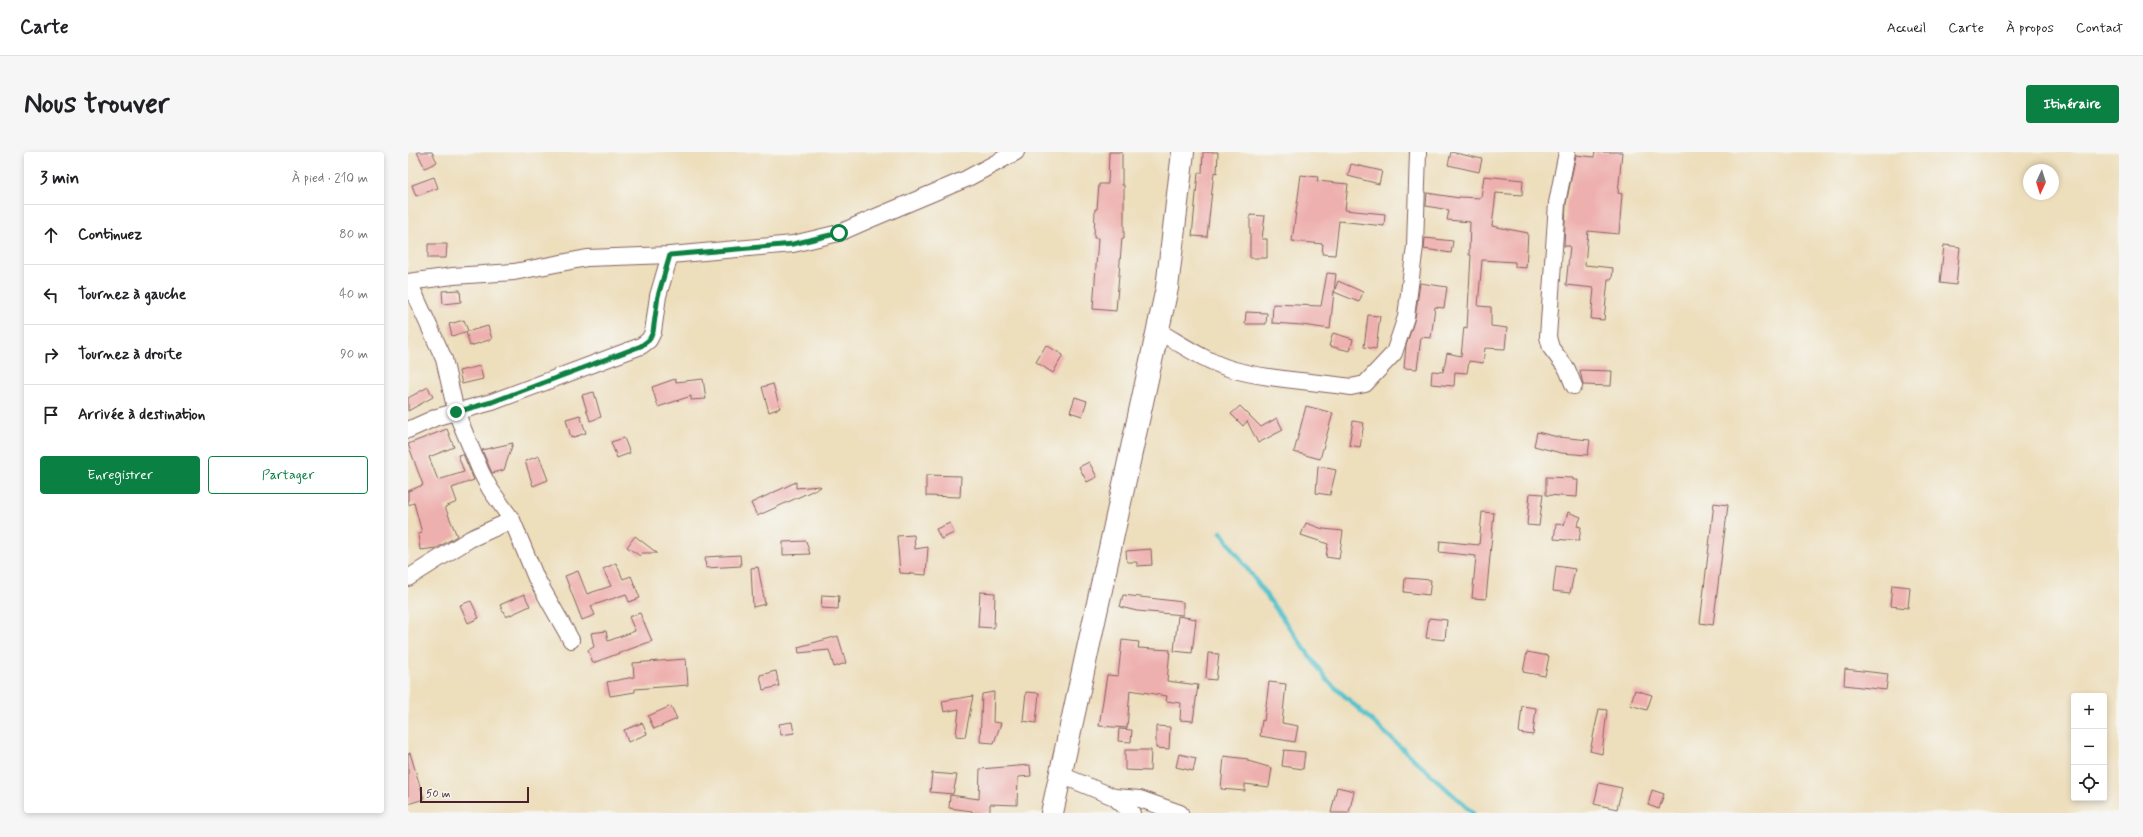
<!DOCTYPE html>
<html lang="fr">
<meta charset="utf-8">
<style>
body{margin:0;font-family:Mynerve,sans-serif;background:#f6f6f6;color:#202124}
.controls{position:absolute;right:12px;bottom:12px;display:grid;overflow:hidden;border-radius:4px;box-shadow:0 2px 6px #0003}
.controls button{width:36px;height:36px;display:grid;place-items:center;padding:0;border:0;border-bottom:1px solid #e0e0e0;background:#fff;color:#202124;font:20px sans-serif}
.compass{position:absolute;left:1615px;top:12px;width:36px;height:36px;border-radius:50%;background:#fff;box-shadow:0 2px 6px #0003;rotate:184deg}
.scale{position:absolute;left:12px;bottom:10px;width:109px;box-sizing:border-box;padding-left:4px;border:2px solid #4a1f2b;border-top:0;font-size:11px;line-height:14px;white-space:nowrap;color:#4a1f2b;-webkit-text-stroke:3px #f6f6f2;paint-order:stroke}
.stop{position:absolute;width:12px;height:12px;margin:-9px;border:3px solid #0b8043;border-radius:50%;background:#fff}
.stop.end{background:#0b8043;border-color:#fff;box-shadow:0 1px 4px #0008}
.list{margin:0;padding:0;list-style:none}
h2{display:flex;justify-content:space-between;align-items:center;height:52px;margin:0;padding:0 16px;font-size:17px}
h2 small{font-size:13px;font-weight:400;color:#757577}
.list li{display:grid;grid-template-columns:26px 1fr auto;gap:12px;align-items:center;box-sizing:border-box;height:60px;padding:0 16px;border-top:1px solid #e0e0e0}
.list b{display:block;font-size:15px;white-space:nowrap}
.list em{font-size:13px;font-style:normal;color:#757577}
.actions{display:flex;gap:8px;padding:12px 16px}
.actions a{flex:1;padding:9px 0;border:1px solid #0b8043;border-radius:4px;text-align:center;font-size:14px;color:#0b8043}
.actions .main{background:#0b8043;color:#fff}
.icon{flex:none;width:22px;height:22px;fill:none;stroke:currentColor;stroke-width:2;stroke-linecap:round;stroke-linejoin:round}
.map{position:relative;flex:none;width:1711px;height:661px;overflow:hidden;border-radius:4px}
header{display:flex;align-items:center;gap:24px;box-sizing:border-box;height:56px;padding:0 20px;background:#fff;border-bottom:1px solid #e0e0e0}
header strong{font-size:19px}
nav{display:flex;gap:22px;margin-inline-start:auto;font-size:14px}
.intro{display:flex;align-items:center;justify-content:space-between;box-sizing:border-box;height:96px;padding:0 24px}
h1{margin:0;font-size:28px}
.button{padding:10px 18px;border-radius:4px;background:#0b8043;color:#fff;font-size:14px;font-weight:700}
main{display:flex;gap:24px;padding:0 24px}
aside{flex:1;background:#fff;border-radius:4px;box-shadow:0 2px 6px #0003}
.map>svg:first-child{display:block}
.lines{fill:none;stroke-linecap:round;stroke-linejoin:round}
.stream{stroke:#54c1cb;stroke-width:4.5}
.building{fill:#eeb0ae}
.minor-casing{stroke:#83625e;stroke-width:18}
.primary-casing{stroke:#83625e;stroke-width:24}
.minor{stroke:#fff;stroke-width:16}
.primary{stroke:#fff;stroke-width:22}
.route{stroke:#0b8043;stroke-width:5}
</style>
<header>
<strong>Carte</strong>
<nav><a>Accueil</a><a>Carte</a><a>À propos</a><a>Contact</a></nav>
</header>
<div class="intro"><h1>Nous trouver</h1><a class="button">Itinéraire</a></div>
<main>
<aside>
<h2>3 min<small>À pied · 210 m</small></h2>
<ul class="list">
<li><svg class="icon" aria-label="ahead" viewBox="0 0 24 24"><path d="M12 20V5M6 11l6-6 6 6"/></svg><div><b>Continuez</b></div><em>80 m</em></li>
<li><svg class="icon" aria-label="left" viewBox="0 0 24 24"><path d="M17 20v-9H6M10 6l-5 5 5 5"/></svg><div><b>Tournez à gauche</b></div><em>40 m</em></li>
<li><svg class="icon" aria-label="right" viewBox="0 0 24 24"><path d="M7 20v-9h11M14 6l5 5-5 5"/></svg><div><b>Tournez à droite</b></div><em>90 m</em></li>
<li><svg class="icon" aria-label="arrive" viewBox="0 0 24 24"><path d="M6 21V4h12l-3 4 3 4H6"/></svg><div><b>Arrivée à destination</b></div></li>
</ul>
<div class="actions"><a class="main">Enregistrer</a><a>Partager</a></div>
</aside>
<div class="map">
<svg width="1711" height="661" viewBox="0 0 1711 661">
<rect width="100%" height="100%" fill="#f6f6f2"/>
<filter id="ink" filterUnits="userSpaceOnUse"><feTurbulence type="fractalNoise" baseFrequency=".025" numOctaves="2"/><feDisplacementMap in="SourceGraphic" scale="8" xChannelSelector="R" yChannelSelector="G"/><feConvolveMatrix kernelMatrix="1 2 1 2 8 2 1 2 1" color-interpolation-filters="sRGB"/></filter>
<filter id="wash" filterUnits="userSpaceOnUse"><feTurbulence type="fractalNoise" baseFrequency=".012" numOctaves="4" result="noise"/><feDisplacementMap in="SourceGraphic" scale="16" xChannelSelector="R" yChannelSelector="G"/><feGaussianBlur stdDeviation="0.9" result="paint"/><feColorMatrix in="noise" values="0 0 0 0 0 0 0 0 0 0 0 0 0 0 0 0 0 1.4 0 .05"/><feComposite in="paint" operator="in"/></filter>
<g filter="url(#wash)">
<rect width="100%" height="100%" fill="#eddebc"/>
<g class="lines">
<polyline class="stream" points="813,380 919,528 1065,661"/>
</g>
<g id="blocks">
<g class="building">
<polygon points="9,0 24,0 29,10 17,16"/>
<polygon points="701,0 714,0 714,33 716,33 716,87 714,86 708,159 685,157 690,86 686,86 687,57 689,57 691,32 700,32"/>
<polygon points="795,0 810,0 809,21 806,20 799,85 784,84 790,21 794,21"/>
<polygon points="1043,0 1074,7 1071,20 1040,13"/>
<polygon points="1187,0 1214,0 1210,41 1214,42 1211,82 1180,79 1177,113 1205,116 1204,127 1200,127 1196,168 1183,167 1186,136 1158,133 1162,94 1156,94 1158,52 1168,3 1186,5"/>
<polygon points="943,12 974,19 971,32 940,24"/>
<polygon points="893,23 910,25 909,29 940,32 937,58 977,62 976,74 931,69 927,103 914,102 915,92 884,89"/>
<polygon points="1076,24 1115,28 1114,43 1088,41 1084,74 1120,81 1118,116 1107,115 1107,110 1074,108 1070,154 1083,155 1083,174 1099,176 1097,197 1077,196 1075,211 1061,209 1059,221 1047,220 1046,234 1023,232 1024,219 1035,220 1039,201 1053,204 1056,175 1059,176 1063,103 1061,103 1062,70 1039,68 1041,58 1018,54 1019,41 1051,46 1051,45 1073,46"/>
<polygon points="26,25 30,36 8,44 4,33"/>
<polygon points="842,63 857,64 854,87 859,87 859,106 842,106"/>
<polygon points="1017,86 1045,89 1043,101 1016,97"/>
<polygon points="20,92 39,92 38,106 20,106"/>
<polygon points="1536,93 1552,95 1548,133 1532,131"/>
<polygon points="919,121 928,122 926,140 930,129 955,140 951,150 926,140 922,177 894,173 864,171 865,152 913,154"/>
<polygon points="1012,131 1039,135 1036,156 1027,155 1023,186 1013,185 1009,217 996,216 998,194 1007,166"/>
<polygon points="52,138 53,150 35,152 34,139"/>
<polygon points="838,160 859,161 858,172 837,172"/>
<polygon points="960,163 972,164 968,197 956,195"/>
<polygon points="56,168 60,179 44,184 41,172"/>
<polygon points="80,174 84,187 62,194 58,180"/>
<polygon points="925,181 945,187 942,199 921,194"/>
<polygon points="638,193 655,203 645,221 628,210"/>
<polygon points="72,214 75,227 54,232 51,219"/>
<polygon points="1172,218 1204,219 1203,234 1175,233"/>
<polygon points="295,227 298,247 283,248 283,244 250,255 244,235 267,227 268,230"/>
<polygon points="365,232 372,256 361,260 354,235"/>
<polygon points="20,235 25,245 0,259 0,246"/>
<polygon points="186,240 193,265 182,269 174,243"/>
<polygon points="667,245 679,249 674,264 662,260"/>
<polygon points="832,254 853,275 869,266 875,278 850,291 839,269 835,274 823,262"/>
<polygon points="898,254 925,261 912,307 886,300"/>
<polygon points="172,263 178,281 163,286 158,267"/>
<polygon points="945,269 956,271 952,295 941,293"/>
<polygon points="39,277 46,295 21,305 30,328 56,320 50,303 55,302 66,328 44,336 49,350 37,355 49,384 29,396 12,398 10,382 14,381 6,351 0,353 0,339 15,333 0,292"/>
<polygon points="1129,280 1150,285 1182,288 1180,303 1153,301 1126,294"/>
<polygon points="216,286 222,301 209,306 203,290"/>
<polygon points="105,291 96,318 84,321 74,298"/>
<polygon points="131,304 140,328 125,334 117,309"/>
<polygon points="681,310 689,325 679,330 671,315"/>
<polygon points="910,314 928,318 922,343 908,341"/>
<polygon points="518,323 553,324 552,345 518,344"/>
<polygon points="1138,325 1165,326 1165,328 1170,328 1169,345 1138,343"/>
<polygon points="388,330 388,336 412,334 413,335 349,364 343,351"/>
<polygon points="1122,341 1135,342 1131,374 1119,373"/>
<polygon points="1306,351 1320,353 1305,473 1292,471"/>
<polygon points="1074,360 1086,361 1078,447 1064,446 1068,404 1031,400 1032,389 1071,393"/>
<polygon points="1160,360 1173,365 1169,374 1173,375 1171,389 1146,387 1148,372 1156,373"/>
<polygon points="542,371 546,381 533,387 528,377"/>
<polygon points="898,371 915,377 935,379 931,407 918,405 920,392 893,383"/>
<polygon points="506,383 507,397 520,395 518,423 492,421 489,384"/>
<polygon points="227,384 249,401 234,401 232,404 219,395"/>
<polygon points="398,389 402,402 375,403 375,390"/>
<polygon points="743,397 744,413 729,414 729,410 719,410 718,399"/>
<polygon points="332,403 333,414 298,416 297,405"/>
<polygon points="208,411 215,427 223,424 232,446 221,450 218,442 183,454 187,463 174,468 157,424 170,419 179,442 203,434 195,417"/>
<polygon points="1148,414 1167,417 1162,441 1145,439"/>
<polygon points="350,415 357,452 345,455 343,416"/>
<polygon points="997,426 1023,428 1021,443 996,440"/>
<polygon points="1484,433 1502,435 1500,456 1482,454"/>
<polygon points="572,440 587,441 586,476 570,475"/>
<polygon points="116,442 122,454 98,465 92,453"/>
<polygon points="414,443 431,444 430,457 413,456"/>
<polygon points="715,443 775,450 775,463 729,459 712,455"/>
<polygon points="63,449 71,466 60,471 52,453"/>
<polygon points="232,461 244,489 185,511 180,498 186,495 183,481 198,479 200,489 227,479 221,465"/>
<polygon points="770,464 788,467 784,501 766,499"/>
<polygon points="1021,466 1039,468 1037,488 1018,486"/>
<polygon points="430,484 438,511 426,515 421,498 391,501 390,495"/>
<polygon points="714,488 731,490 730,496 762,498 759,529 790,533 785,569 772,568 773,551 758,549 759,544 722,538 719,576 691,574 699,523 710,524"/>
<polygon points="1119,500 1141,504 1137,524 1115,520"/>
<polygon points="800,501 811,502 808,528 798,527"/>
<polygon points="278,507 280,533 227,537 227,540 202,544 199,530 226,525 225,511"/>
<polygon points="1437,517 1480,522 1478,538 1436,533"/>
<polygon points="368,519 371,534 355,538 352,523"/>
<polygon points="861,530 878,532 874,571 890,574 887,590 852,584 854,568 856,569"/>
<polygon points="1227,538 1244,543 1239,558 1222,553"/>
<polygon points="586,540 585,570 593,571 586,591 572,590 574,542"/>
<polygon points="618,540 631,541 628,571 615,569"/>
<polygon points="565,544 557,585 548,584 551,557 536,560 534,549"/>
<polygon points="263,554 269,567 246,577 240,564"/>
<polygon points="1114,554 1128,556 1125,583 1111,581"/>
<polygon points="1191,557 1199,558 1194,602 1182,599"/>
<polygon points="384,570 386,581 373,583 371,572"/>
<polygon points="234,571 239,582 220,590 216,578"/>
<polygon points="748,574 762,575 761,597 748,596"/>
<polygon points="711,577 724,578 723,590 710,589"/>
<polygon points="717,598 743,598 742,619 717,618"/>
<polygon points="876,598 897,600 895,617 874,614"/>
<polygon points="2,601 16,647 0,652 0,602"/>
<polygon points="771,602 788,606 785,619 768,615"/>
<polygon points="816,604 840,607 840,609 864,616 861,635 837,632 837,639 813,637"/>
<polygon points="622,613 623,624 610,625 609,653 582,652 582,661 564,661 564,659 541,656 542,643 571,647 572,617"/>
<polygon points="524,621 549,623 545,642 522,640"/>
<polygon points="1191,631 1214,636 1209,657 1186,652"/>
<polygon points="929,635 946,639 941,661 923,661"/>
<polygon points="1244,638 1256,642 1251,657 1240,653"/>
</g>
</g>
</g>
<g filter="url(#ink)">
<use href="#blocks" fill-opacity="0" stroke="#83625e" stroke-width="1"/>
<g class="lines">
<g class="minor-casing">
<g id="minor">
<polyline points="1159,0 1149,51 1140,185 1143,196 1159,217 1166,234"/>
<polyline points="0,130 45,124 106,120 179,106 262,103 385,92 431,81 463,67 558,27 608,0"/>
<polyline points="1,130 36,207 48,260 73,320 82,337 104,368 128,426 163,488"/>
<path d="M750 179C773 192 797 209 823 217 861 228 904 229 943 235L957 232 986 201 998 165 1007 94 1010 0"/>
<polyline points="0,278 29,265 84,250 233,194 241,188 245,180 250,144 262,103"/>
<polyline points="0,426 62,387 104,368"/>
<polyline points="653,623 706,645 724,661"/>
<polyline points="706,645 732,647 772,661"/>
</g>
</g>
<g class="primary-casing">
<polyline id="primary" points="644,661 759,136 775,0"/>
</g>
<use href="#minor" class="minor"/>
<use href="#primary" class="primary"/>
</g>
</g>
<g class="lines" filter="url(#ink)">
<polyline class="route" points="48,260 84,250 233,194 241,188 245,180 250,144 262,103 385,92 431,81"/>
</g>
</svg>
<div class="controls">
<button>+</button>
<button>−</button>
<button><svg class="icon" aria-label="locate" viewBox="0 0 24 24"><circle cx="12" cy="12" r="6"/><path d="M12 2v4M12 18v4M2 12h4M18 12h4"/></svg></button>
</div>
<svg class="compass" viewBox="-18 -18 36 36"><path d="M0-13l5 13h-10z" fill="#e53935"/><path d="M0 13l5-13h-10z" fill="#757577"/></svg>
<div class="scale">50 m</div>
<div class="stop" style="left:431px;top:81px"></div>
<div class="stop end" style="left:48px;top:260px"></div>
</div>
</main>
